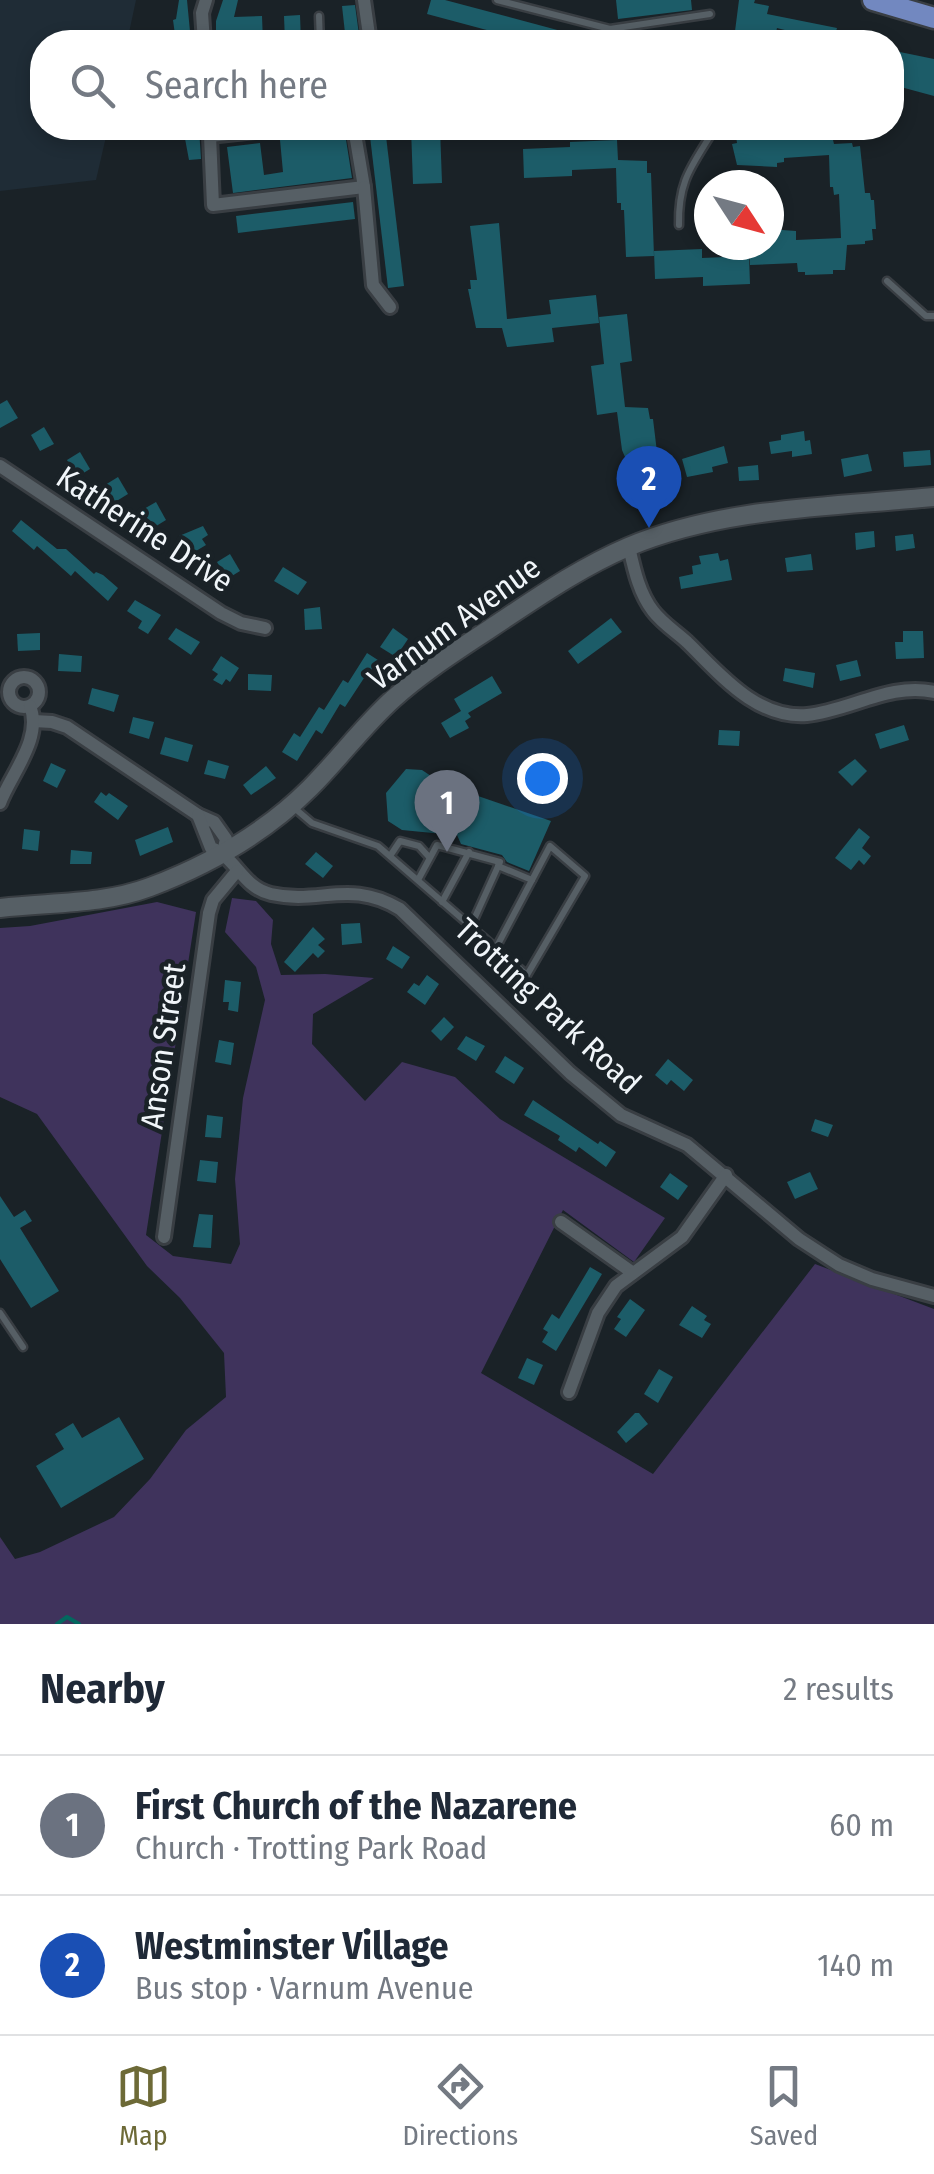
<!DOCTYPE html>
<meta charset="utf-8">
<style>
body{margin:0;font-family:"Fira Sans Condensed",sans-serif;background:#f2f2f3;color:#1f2937}
.compass{position:absolute;left:694px;top:170px;width:90px;height:90px;border-radius:50%;background:#fff;box-shadow:0 5px 15px #0003;rotate:126deg}
.you{position:absolute;left:542px;top:778px;width:35px;height:35px;margin:-25px;border:8px solid #fff;border-radius:50%;background:#1a73e8;box-shadow:0 0 0 15px #1a73e833}
.badge{display:grid;place-items:center;width:65px;height:65px;border-radius:50%;background:#6d6a37;color:#fff;font-size:32px;font-weight:700}
.pin{position:absolute;translate:-50% -82px;filter:drop-shadow(0 2px 5px #0008)}
.pin::after{content:'';position:absolute;top:52px;width:35px;height:30px;background:inherit;clip-path:polygon(0 0,100% 0,50% 100%)}
.list{margin:0;padding:0;list-style:none}
h2{display:flex;justify-content:space-between;align-items:center;height:130px;margin:0;padding:0 40px;font-size:42px}
h2 small{font-size:32px;font-weight:400;color:#747a83}
.list li{display:grid;grid-template-columns:65px 1fr auto;gap:30px;align-items:center;box-sizing:border-box;height:140px;padding:0 40px;border-top:2px solid #e0e1e3}
.list b{display:block;font-size:38px;white-space:nowrap}
.list p{margin:0;font-size:32px;white-space:nowrap;color:#747a83}
.list em{font-size:32px;font-style:normal;color:#747a83}
.icon{flex:none;width:55px;height:55px;fill:none;stroke:currentColor;stroke-width:2;stroke-linecap:round;stroke-linejoin:round}
.map{position:relative;flex:none;width:934px;height:1624px;overflow:hidden}
.search{position:absolute;background:#fff;box-shadow:0 5px 15px #0003;left:30px;right:30px;top:30px;height:110px;display:flex;align-items:center;gap:25px;box-sizing:border-box;padding:0 35px;border-radius:40px;color:#747a83;font-size:38px}
.sheet{height:410px;background:#fff}
nav{display:flex;justify-content:space-around;align-items:center;box-sizing:border-box;height:140px;border-top:2px solid #e0e1e3;background:#fff;font-size:28px;color:#747a83}
nav a{display:grid;justify-items:center;gap:5px}
nav .on{color:#6d6a37}
.map>svg:first-child{display:block}
.built{fill:#1f2c36}
.green{fill:#3f335c}
.lines{fill:none;stroke-linecap:round;stroke-linejoin:round}
.stream{stroke:#03685f;stroke-width:4}
.building{fill:#1c5c68}
.lane-casing{stroke:#393e43;stroke-width:11}
.street-casing{stroke:#393e43;stroke-width:18}
.secondary-casing{stroke:#393e43;stroke-width:22}
.primary-casing{stroke:#393e43;stroke-width:25}
.lane{stroke:#565f65;stroke-width:6}
.street{stroke:#565f65;stroke-width:12}
.secondary{stroke:#565f65;stroke-width:18}
.primary{stroke:#7288c0;stroke-width:20}
.labels{text-anchor:middle;dominant-baseline:central;stroke-width:9;stroke-linejoin:round;paint-order:stroke}
.street-label{font-size:32px;fill:#f0f5f9;stroke:#1a2227}
</style>
<div class="map">
<svg width="934" height="1624" viewBox="0 0 934 1624">
<rect width="100%" height="100%" fill="#1a2227"/>
<polygon class="built" points="0,0 136,0 127,42 42,42 42,128 108,128 96,180 0,191"/>
<polygon class="green" points="232,898 256,901 273,920 271,944 281,975 325,974 374,978 313,1014 312,1044 365,1101 402,1062 455,1077 500,1119 665,1218 634,1262 563,1210 481,1373 653,1474 815,1264 934,1309 934,1624 0,1624 0,1537 15,1559 40,1552 114,1517 150,1479 186,1430 226,1397 224,1353 180,1298 147,1266 37,1114 0,1097 0,928 30,926 157,902 196,912 146,1235 173,1256 231,1264 240,1244 235,1179 243,1098 265,1000 256,967 225,932"/>
<g class="lines">
<polyline class="stream" points="57,1624 67,1617 79,1624"/>
</g>
<g class="building">
<polygon points="179,0 187,0 191,42 176,42 173,20 176,19"/>
<polygon points="223,0 238,0 234,17 262,16 263,42 216,42 216,21"/>
<polygon points="431,0 445,0 591,39 590,42 531,42 427,14"/>
<polygon points="616,0 691,0 692,10 618,19"/>
<polygon points="739,0 755,0 754,3 769,6 767,14 837,28 833,42 814,42 800,34 777,28 774,42 734,39"/>
<polygon points="355,5 360,42 346,42 342,6"/>
<polygon points="300,15 301,42 285,42 284,16"/>
<polygon points="895,51 934,59 934,96 897,86 898,83 892,81 892,57"/>
<polygon points="183,128 199,128 201,159 189,160"/>
<polygon points="369,128 385,128 404,286 388,288"/>
<polygon points="411,128 440,128 442,183 413,184"/>
<polygon points="783,128 830,128 834,144 852,143 853,147 860,146 865,193 870,193 871,200 874,200 876,229 872,229 873,240 865,241 865,244 847,245 845,270 833,270 833,274 805,275 805,272 798,272 797,263 750,265 749,245 769,245 769,229 796,231 796,240 841,238 839,194 834,195 833,187 830,187 829,155 784,158 784,162 777,163 777,167 737,165 732,144 737,143 736,136 783,131"/>
<polygon points="345,133 352,178 233,193 227,147 260,143 264,175 283,172 280,140"/>
<polygon points="617,140 618,160 647,161 647,173 651,173 654,256 626,257 624,210 621,210 621,203 617,203 616,168 572,170 572,176 524,178 523,149 570,147 570,142"/>
<polygon points="353,202 355,219 238,233 236,216"/>
<polygon points="499,223 507,319 551,314 549,300 596,295 599,323 552,328 554,342 507,347 502,328 476,328 468,289 471,289 470,280 477,280 470,226"/>
<polygon points="702,249 702,258 749,256 750,284 703,286 703,277 655,279 654,251"/>
<polygon points="627,314 632,361 620,363 625,407 648,408 650,419 653,419 663,502 635,505 630,457 625,457 622,450 617,412 597,415 591,366 604,364 599,317"/>
<polygon points="7,400 18,418 0,428 0,404"/>
<polygon points="44,427 54,444 40,451 31,435"/>
<polygon points="804,431 805,441 810,440 812,454 792,457 792,451 771,454 769,442 781,440 781,435"/>
<polygon points="724,446 728,463 712,467 713,472 687,477 682,459"/>
<polygon points="930,450 931,465 904,467 903,452"/>
<polygon points="80,452 90,469 77,477 67,460"/>
<polygon points="868,454 872,471 844,477 841,459"/>
<polygon points="758,465 759,480 739,481 738,467"/>
<polygon points="118,477 128,494 115,502 105,485"/>
<polygon points="156,502 166,520 153,528 142,510"/>
<polygon points="21,520 57,549 66,549 94,574 96,572 103,575 118,588 108,601 75,571 71,576 37,546 34,550 12,531"/>
<polygon points="203,526 208,535 202,539 206,545 191,554 179,536"/>
<polygon points="874,531 875,547 856,550 855,533"/>
<polygon points="913,534 915,548 896,551 895,536"/>
<polygon points="718,553 720,561 728,559 732,580 681,589 679,577 693,574 692,566 701,564 699,556"/>
<polygon points="230,554 240,571 227,579 217,562"/>
<polygon points="811,554 813,570 787,572 785,558"/>
<polygon points="283,567 307,582 298,595 274,581"/>
<polygon points="135,600 161,615 148,634 138,628 142,621 127,611"/>
<polygon points="320,607 322,629 305,630 304,609"/>
<polygon points="611,618 622,632 578,664 568,651"/>
<polygon points="176,628 200,642 191,655 168,639"/>
<polygon points="393,628 408,639 396,657 380,647"/>
<polygon points="903,631 923,631 924,658 896,659 895,642 903,642"/>
<polygon points="40,633 40,650 18,651 17,634"/>
<polygon points="367,653 381,662 369,681 364,678 345,707 340,704 322,734 316,730 297,761 282,752 294,733 300,737 319,707 324,710 343,680 348,683"/>
<polygon points="59,654 82,656 81,672 58,671"/>
<polygon points="221,656 239,668 230,682 226,679 222,685 213,680 218,674 212,670"/>
<polygon points="857,660 861,676 840,681 836,665"/>
<polygon points="785,668 815,673 813,688 783,681"/>
<polygon points="248,674 272,675 271,691 248,690"/>
<polygon points="492,676 502,693 468,713 471,717 465,721 469,728 450,738 441,723 461,711 454,699"/>
<polygon points="92,688 119,695 114,712 88,704"/>
<polygon points="133,717 154,722 149,739 129,733"/>
<polygon points="904,725 909,740 880,749 875,734"/>
<polygon points="719,730 740,731 739,746 718,745"/>
<polygon points="165,737 193,745 188,762 160,754"/>
<polygon points="855,759 867,771 852,786 838,772"/>
<polygon points="208,760 229,766 225,779 204,774"/>
<polygon points="51,763 66,770 57,788 43,781"/>
<polygon points="266,766 276,778 251,795 243,785"/>
<polygon points="406,769 422,770 443,784 450,777 478,796 551,821 529,871 507,862 502,855 461,844 449,817 443,834 402,830 388,821 386,793"/>
<polygon points="101,792 106,796 109,793 128,806 118,820 94,802"/>
<polygon points="168,827 173,842 140,856 135,840"/>
<polygon points="859,828 870,837 862,848 871,856 864,865 859,860 851,870 835,858"/>
<polygon points="24,829 40,831 38,851 22,849"/>
<polygon points="71,850 92,852 91,864 70,864"/>
<polygon points="316,852 333,866 323,878 305,864"/>
<polygon points="360,923 362,943 342,945 341,924"/>
<polygon points="313,927 325,939 318,945 325,951 318,958 313,953 295,972 284,962"/>
<polygon points="393,946 410,957 402,969 386,959"/>
<polygon points="427,975 439,984 425,1005 407,992 414,983 419,986"/>
<polygon points="225,980 241,982 238,1012 228,1010 229,1002 223,1002"/>
<polygon points="444,1017 454,1027 441,1041 431,1031"/>
<polygon points="466,1036 485,1046 476,1061 457,1049"/>
<polygon points="219,1040 234,1043 231,1065 215,1062"/>
<polygon points="505,1056 524,1068 514,1084 495,1072"/>
<polygon points="668,1059 693,1080 684,1091 671,1080 667,1085 655,1075"/>
<polygon points="533,1100 598,1144 600,1141 616,1152 606,1167 579,1147 576,1152 558,1140 560,1136 524,1115"/>
<polygon points="207,1115 223,1117 221,1138 205,1137"/>
<polygon points="815,1119 833,1125 828,1137 811,1131"/>
<polygon points="200,1160 218,1162 216,1183 197,1181"/>
<polygon points="810,1172 818,1189 795,1199 787,1182"/>
<polygon points="670,1173 688,1186 678,1200 660,1187"/>
<polygon points="0,1196 14,1217 25,1210 32,1221 20,1228 59,1291 31,1308 0,1259"/>
<polygon points="199,1214 213,1215 211,1248 193,1247"/>
<polygon points="590,1267 602,1274 556,1351 542,1342 548,1332 543,1329 552,1314 559,1319"/>
<polygon points="630,1299 645,1310 626,1337 614,1329 621,1319 617,1317"/>
<polygon points="692,1306 707,1316 704,1320 711,1324 702,1338 679,1325"/>
<polygon points="527,1358 543,1365 534,1385 518,1378"/>
<polygon points="659,1369 673,1377 658,1403 644,1394"/>
<polygon points="635,1413 639,1413 648,1424 626,1443 617,1432"/>
<polygon points="119,1417 144,1459 61,1508 36,1466 64,1449 55,1434 73,1423 82,1438"/>
</g>
<g class="lines">
<g class="lane-casing">
<g id="lane">
<polyline points="497,0 610,29 710,14"/>
<polyline points="319,16 320,42"/>
<path d="M679 225C678 179 693 165 715 128"/>
<polyline points="887,281 926,316 934,316"/>
<polyline points="292,806 312,823 378,846 527,975 585,876 550,846 496,948"/>
<polyline points="390,856 400,841 419,846 429,857"/>
<polyline points="498,866 532,880"/>
<polyline points="418,880 437,845 500,862 471,926"/>
<polyline points="442,902 469,852"/>
<polyline points="0,1313 23,1347"/>
</g>
</g>
<g class="street-casing">
<g id="street">
<polyline points="364,0 370,42"/>
<polyline points="204,42 202,13 206,0"/>
<polyline points="209,128 210,136 284,128"/>
<polyline points="210,136 213,205 364,187 354,128"/>
<polyline points="364,187 373,285 390,307"/>
<polyline points="0,466 221,613 241,623 265,628"/>
<path d="M629 547C634 569 639 593 653 611 662 623 676 632 687 642 720 674 756 719 807 715 849 711 891 682 934 692"/>
<circle cx="24" cy="692" r="15"/>
<polyline points="34,721 52,722 67,727 198,815 214,822 226,839 223,852"/>
<path d="M0 803C11 774 43 738 30 706"/>
<path d="M198 815 211 848C236 857 243 888 271 894 320 905 350 879 400 909L570 1073 621 1115 687 1145 799 1239 839 1265 872 1279 934 1296"/>
<polyline points="561,1222 633,1273"/>
<polyline points="164,1237 209,913 213,900 237,871"/>
<polyline points="569,1392 598,1313 616,1286 682,1237 726,1175"/>
</g>
</g>
<g class="secondary-casing">
<path id="secondary" d="M0 908C50 902 102 905 150 887 208 865 266 832 310 788 339 759 363 726 393 699 423 672 458 650 491 628 535 599 579 568 628 547 723 507 833 507 934 497"/>
</g>
<g class="primary-casing">
<polyline id="primary" points="873,0 934,18"/>
</g>
<use href="#lane" class="lane"/>
<use href="#street" class="street"/>
<use href="#secondary" class="secondary"/>
<use href="#primary" class="primary"/>
</g>
<g class="labels">
<g class="street-label">
<text transform="translate(145 529) rotate(33)">Katherine Drive</text>
<text transform="translate(454 623) rotate(-36)">Varnum Avenue</text>
<text transform="translate(548 1006) rotate(43)">Trotting Park Road</text>
<text transform="translate(163 1046) rotate(-82)">Anson Street</text>
</g>
</g>
</svg>
<svg class="compass" viewBox="-18 -18 36 36"><path d="M0-13l5 13h-10z" fill="#e53935"/><path d="M0 13l5-13h-10z" fill="#747a83"/></svg>
<div class="you"></div>
<div class="pin badge" style="left:447px;top:852px;background:#6b7280">1</div>
<div class="pin badge" style="left:649px;top:528px;background:#1a4fb4">2</div>
<div class="search"><svg class="icon" aria-label="search" viewBox="0 0 24 24"><circle cx="10" cy="10" r="6"/><path d="M15 15l6 6"/></svg>Search here</div>
</div>
<section class="sheet">
<h2>Nearby<small>2 results</small></h2>
<ul class="list">
<li><span class="badge" style="background:#6b7280">1</span><div><b>First Church of the Nazarene</b><p>Church · Trotting Park Road</p></div><em>60 m</em></li>
<li><span class="badge" style="background:#1a4fb4">2</span><div><b>Westminster Village</b><p>Bus stop · Varnum Avenue</p></div><em>140 m</em></li>
</ul>
</section>
<nav>
<a class="on"><svg class="icon" aria-label="map" viewBox="0 0 24 24"><path d="M3 6l6-2 6 2 6-2v14l-6 2-6-2-6 2zM9 4v14M15 6v14"/></svg>Map</a>
<a><svg class="icon" aria-label="directions" viewBox="0 0 24 24"><path d="M12 3l9 9-9 9-9-9zM9 14v-3h6M13 9l2 2-2 2"/></svg>Directions</a>
<a><svg class="icon" aria-label="saved" viewBox="0 0 24 24"><path d="M7 4h10v16l-5-4-5 4z"/></svg>Saved</a>
</nav>
